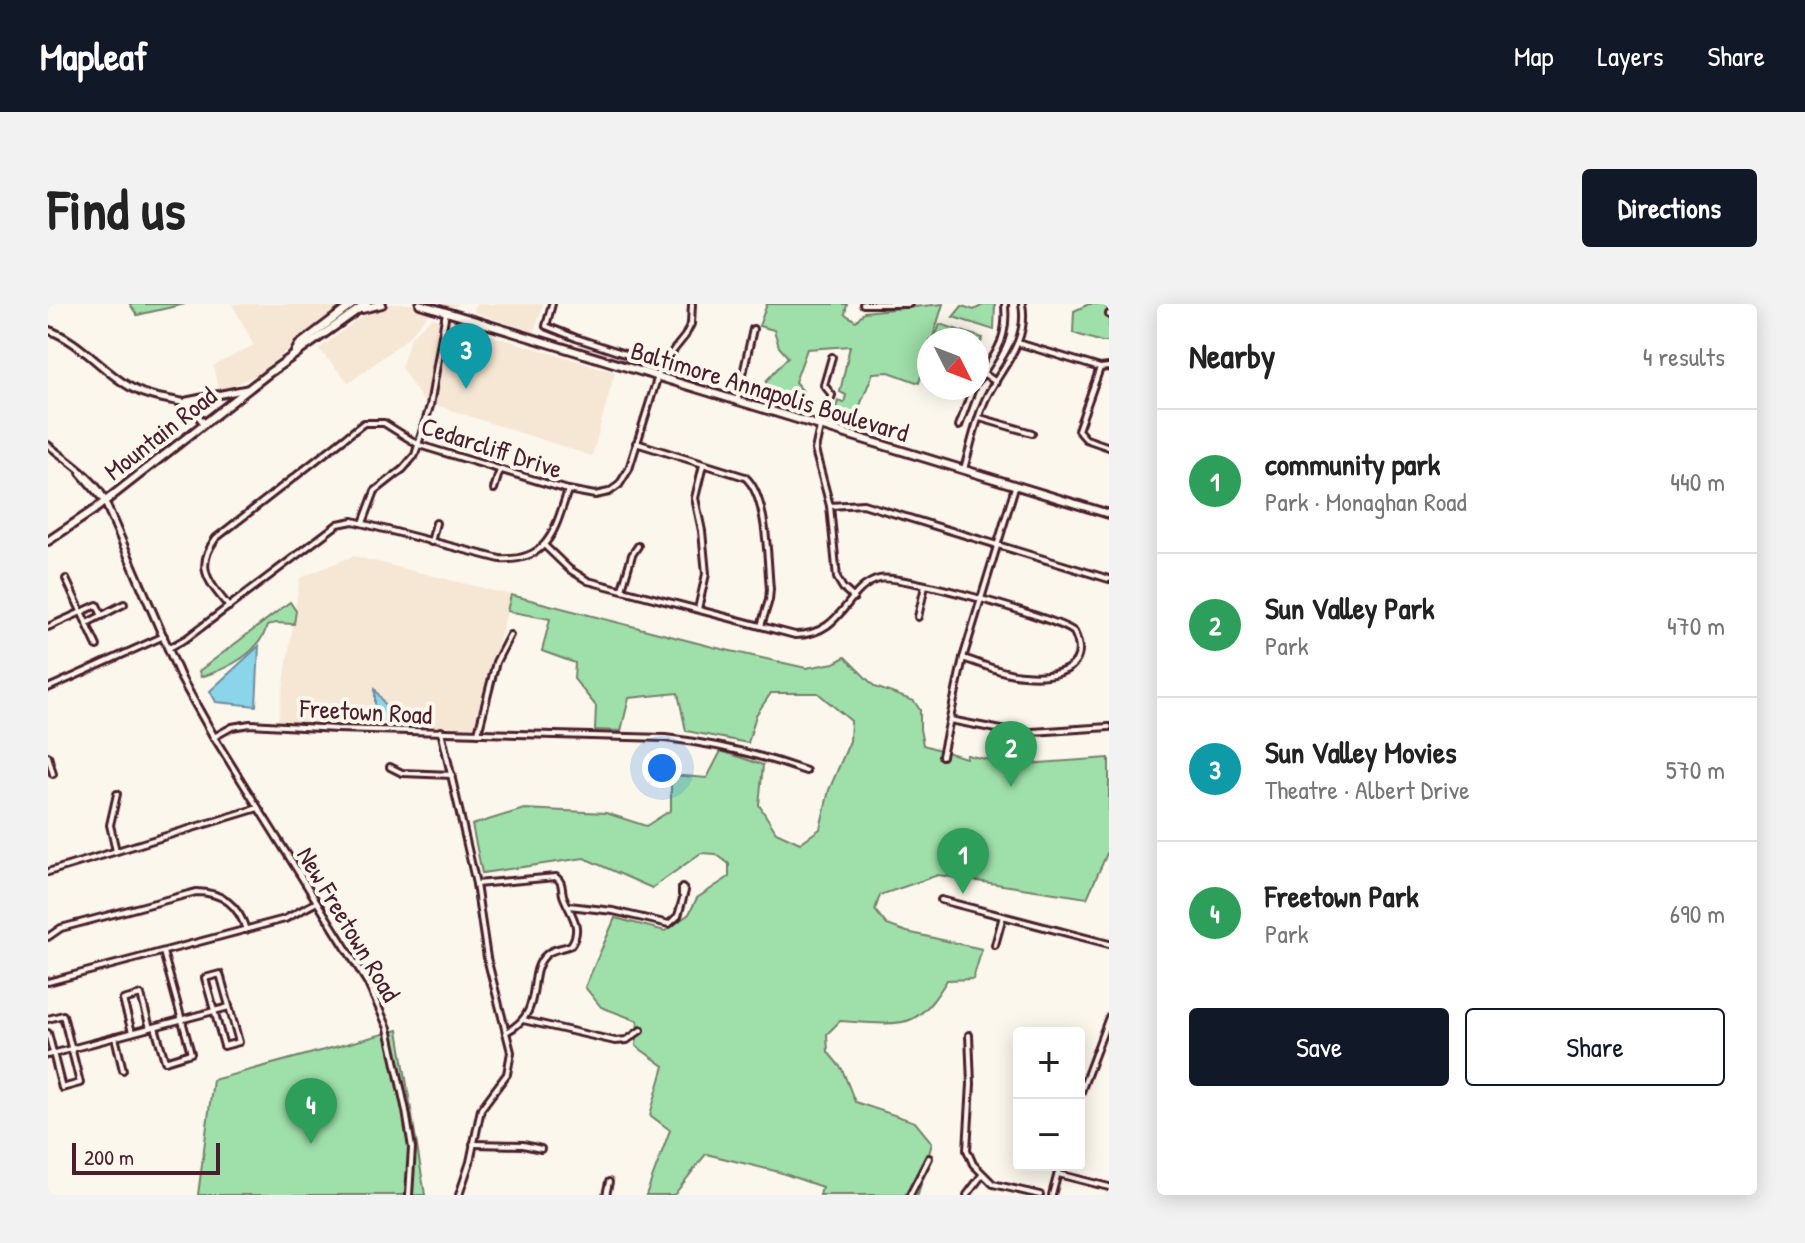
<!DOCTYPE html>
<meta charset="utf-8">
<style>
body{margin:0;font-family:"Patrick Hand",sans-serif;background:#f2f2f2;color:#222}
.controls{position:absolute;right:24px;bottom:24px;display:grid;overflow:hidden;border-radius:8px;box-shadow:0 4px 20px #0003}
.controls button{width:72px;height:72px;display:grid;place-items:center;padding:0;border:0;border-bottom:2px solid #e0e0e0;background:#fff;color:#222;font:40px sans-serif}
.compass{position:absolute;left:869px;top:24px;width:72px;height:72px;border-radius:50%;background:#fff;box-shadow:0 4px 20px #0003;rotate:132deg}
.scale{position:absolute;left:24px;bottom:20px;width:148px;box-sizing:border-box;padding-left:8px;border:4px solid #4a1f2b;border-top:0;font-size:22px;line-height:28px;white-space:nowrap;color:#4a1f2b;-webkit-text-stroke:6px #fbf7ec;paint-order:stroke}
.you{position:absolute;left:614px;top:464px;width:28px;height:28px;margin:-20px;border:6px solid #fff;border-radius:50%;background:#1a73e8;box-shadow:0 0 0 12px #1a73e833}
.badge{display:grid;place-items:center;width:52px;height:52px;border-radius:50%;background:#111827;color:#fff;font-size:26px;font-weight:700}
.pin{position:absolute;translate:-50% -66px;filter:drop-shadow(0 2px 4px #0008)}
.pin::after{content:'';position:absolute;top:42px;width:28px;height:24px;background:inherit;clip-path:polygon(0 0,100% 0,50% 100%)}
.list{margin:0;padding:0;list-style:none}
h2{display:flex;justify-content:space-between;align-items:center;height:104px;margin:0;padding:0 32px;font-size:34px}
h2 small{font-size:26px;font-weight:400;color:#767676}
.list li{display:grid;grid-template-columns:52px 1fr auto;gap:24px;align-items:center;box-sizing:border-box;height:144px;padding:0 32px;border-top:2px solid #e0e0e0}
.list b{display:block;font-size:30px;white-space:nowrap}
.list p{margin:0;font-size:26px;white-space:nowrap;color:#767676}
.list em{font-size:26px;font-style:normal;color:#767676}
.actions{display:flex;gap:16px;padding:24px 32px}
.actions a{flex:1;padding:18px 0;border:2px solid #111827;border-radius:8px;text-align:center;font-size:28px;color:#111827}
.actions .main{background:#111827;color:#fff}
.map{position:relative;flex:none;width:1061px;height:891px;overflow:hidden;border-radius:8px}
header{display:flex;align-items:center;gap:48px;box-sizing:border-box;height:112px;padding:0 40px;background:#111827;color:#fff}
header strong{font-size:38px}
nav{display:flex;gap:44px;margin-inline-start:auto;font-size:28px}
.intro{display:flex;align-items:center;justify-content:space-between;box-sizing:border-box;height:192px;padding:0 48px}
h1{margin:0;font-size:56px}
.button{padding:20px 36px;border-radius:8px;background:#111827;color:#fff;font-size:28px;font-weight:700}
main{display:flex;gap:48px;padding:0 48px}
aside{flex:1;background:#fff;border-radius:8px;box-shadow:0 4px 20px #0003}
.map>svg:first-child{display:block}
.built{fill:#f6e6d4}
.green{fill:#9fe0aa;stroke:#74806a;stroke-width:2}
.water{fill:#8ad5ea;stroke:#708c9e;stroke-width:2}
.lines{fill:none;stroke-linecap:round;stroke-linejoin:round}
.minor-casing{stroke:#4a1f2b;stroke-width:10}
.tertiary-casing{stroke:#4a1f2b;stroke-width:11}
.secondary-casing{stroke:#4a1f2b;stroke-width:12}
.minor{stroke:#fbf7ec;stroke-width:4}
.tertiary{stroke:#fbf7ec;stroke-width:5}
.secondary{stroke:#fbf7ec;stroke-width:6}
.labels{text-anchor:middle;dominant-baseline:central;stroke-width:8;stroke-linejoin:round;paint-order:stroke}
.street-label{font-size:26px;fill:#4a1f2b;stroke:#fbf7ec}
</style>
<header>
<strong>Mapleaf</strong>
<nav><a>Map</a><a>Layers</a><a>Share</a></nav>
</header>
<div class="intro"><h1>Find us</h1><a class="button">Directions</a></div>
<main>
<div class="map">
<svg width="1061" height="891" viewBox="0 0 1061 891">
<rect width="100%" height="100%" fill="#fbf7ec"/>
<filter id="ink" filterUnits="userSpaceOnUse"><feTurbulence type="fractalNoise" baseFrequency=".0125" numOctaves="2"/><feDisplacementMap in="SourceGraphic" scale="16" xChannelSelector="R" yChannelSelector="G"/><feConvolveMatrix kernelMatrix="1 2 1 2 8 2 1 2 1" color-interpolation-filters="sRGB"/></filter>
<g filter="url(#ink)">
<g class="built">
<polygon points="184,0 296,0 210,70 171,88 165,62 206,41"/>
<polygon points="338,0 412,0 380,11 357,36 301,79 271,45 321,7"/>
<polygon points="428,0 495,0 486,28 426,8"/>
<polygon points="384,14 567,68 544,152 375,97 353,63 363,33"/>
<polygon points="305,252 463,291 429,423 230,418 252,274"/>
</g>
<g class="green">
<polygon points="82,0 137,0 89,11"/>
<polygon points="719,0 799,0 797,10 808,17 816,8 895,0 884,36 881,36 881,46 871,79 841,68 825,69 803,124 784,117 790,97 796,99 798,91 792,88 802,42 759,45 747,78 755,87 748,107 714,95 719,76 740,53 731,43 726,26 711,22"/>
<polygon points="937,0 947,0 946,26 905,13 914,2 926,6"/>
<polygon points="1041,0 1056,0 1061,7 1061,38 1054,38 1025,29 1026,7"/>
<polygon points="892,20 935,34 930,44 929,36 886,36"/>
<path d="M463 291 665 343 758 364 786 359 797 353 827 383 866 397 872 406V425L875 441 918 454 919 451 963 461 1061 454V545L1039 594 890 571 832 591 827 606 839 621 859 628 934 645 925 675 899 676C891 689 879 708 864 715 849 723 810 718 792 717L779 730 780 748 794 765 807 798 867 818 884 839 870 891H772L774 883 731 868 658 850 626 891H598L622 826 602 811 616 762 588 742 590 717 553 703 537 683 567 614 617 627 641 610 649 594 681 573V560L668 550 653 549 604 584 536 554 434 569 424 521 476 505 558 509 598 522 623 506V471L659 474 673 447 715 461 711 501 728 528 752 539 772 525 781 486 802 437 803 417 770 389H723L708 411 700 439 638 427 630 389 581 394 573 427 547 426 548 402 526 375 527 359 494 347 502 315 459 307Z"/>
<path d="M242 298 248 307 246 320 227 319 219 322C211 350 178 365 153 373L151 367Z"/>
<polygon points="350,726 377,891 150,891 165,776"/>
</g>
<g class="water">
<polygon points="211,342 208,402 168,398 162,387"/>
<polygon points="327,385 340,405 353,411 351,417 327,415"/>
</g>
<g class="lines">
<g class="minor-casing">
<g id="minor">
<polyline points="504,0 498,22 528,34 613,62"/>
<polyline points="815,0 861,0"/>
<polyline points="1061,10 1061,11"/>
<polyline points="970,39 1052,64 1061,63"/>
<polyline points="784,53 776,81 784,91 772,123 767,146 782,202 789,274 795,284 806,294"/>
<polyline points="1052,64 1030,126 1038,135 1061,143"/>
<polyline points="935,69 948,78"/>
<path d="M929 78C948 49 960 37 957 0"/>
<polyline points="689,97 705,25"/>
<polyline points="932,114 984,129"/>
<polyline points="911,122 925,84"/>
<path d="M588 139 697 173C720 193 719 255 722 285L721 296 713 322"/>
<path d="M0 141C16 154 52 178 57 197"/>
<path d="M916 165C923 141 928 114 939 92 954 63 981 37 974 0"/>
<polyline points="32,169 56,197"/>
<polyline points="446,185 452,166"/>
<polyline points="782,202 815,200 1061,275"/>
<polyline points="315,219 327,187 355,165 367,151 382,102 398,8"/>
<polyline points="383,238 388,219"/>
<path d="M496 241 521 265 540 277 747 331C796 331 797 284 831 275 849 269 1010 314 1026 328 1045 367 1005 374 975 371 955 370 934 360 915 354"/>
<polyline points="18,275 49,342"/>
<polyline points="574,285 584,251 590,242"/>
<path d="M181 303C161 278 146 264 168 234L316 119H336L371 141 520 186 547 191 561 188 571 181 581 165 613 62 637 32 643 20 644 0"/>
<polyline points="650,305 658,270 654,227 647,194 655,161"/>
<polyline points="870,313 877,282"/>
<polyline points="39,319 76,300"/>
<polyline points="0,323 49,301 54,312"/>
<path d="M121 344 139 334 290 220 305 217 452 255C501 258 507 225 520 186"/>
<polyline points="0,384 116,332"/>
<polyline points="902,416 969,429 1061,423"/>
<polyline points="393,427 428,580 439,654 463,748 459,770 433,805 422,858 411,891"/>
<polyline points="430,429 448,358 462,331"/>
<polyline points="0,452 5,470"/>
<polyline points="894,452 915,354 967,183"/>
<polyline points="342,463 354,469 404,471"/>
<polyline points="68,547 62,521 69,490"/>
<polyline points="0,568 210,504"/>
<path d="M428 580 508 573C515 579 513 582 515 591 521 609 536 622 523 641 515 645 506 644 499 650 476 669 499 708 458 728"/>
<polyline points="893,596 1061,640"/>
<polyline points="521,602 565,607 621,620 630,612 637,587 634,584 634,591"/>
<path d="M0 633 13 624 148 588C174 588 191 602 198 626"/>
<polyline points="947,641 955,612"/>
<polygon points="172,670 191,738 176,742 157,674"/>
<polyline points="0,678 237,615 269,598"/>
<polyline points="0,715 15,711 32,779 14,784 0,729"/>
<polyline points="475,716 567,737 579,736 593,726"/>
<polyline points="107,723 117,757 143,749 115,648"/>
<polyline points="84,728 75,696 93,691 102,724"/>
<polyline points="921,731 923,780 919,846 925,860 945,880 992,891"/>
<polyline points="67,733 75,766"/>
<polyline points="0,751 181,703"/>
<polyline points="1031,793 1061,713"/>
<polyline points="425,840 475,841 493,845"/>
<polyline points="1010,870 1061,883"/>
<path d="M361 891 364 844 358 807 340 724 319 678 166 433 184 423 202 420 288 425 617 434C665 439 713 451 758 467"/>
<polyline points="558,891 561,878"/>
<polyline points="862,891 881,854"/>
<polyline points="919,891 934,871"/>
<polyline points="1004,891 1012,861"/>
</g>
</g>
<g class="tertiary-casing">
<g id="tertiary">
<path d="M0 26C33 37 54 68 84 84 102 94 120 95 139 99L156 119"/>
<polyline points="139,97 199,85"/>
<polyline points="57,198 133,374 166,433"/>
</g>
</g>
<g class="secondary-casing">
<g id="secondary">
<polyline points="372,0 1061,210"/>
<polyline points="314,5 334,0"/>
<polyline points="247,48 251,41 305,0"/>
<polyline points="0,237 46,206 221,69 318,0"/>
</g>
</g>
<use href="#minor" class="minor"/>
<use href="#tertiary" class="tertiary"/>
<use href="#secondary" class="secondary"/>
</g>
</g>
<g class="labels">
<g class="street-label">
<text transform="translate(722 87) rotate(17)">Baltimore Annapolis Boulevard</text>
<text transform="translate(112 129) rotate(-38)">Mountain Road</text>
<text transform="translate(444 143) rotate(18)">Cedarcliff Drive</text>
<text transform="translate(318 407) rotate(3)">Freetown Road</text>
<text transform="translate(301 620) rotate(59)">New Freetown Road</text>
</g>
</g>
</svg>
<div class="controls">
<button>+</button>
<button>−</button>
</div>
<svg class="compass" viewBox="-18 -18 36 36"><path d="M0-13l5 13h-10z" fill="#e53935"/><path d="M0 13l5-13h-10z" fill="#767676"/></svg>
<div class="scale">200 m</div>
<div class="you"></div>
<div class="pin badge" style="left:915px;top:590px;background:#2e9e5b">1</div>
<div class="pin badge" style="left:963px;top:483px;background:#2e9e5b">2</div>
<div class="pin badge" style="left:418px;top:85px;background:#0f9aa8">3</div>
<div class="pin badge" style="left:263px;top:840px;background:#2e9e5b">4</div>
</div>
<aside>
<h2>Nearby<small>4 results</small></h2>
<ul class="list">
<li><span class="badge" style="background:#2e9e5b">1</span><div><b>community park</b><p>Park · Monaghan Road</p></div><em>440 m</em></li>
<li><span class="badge" style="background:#2e9e5b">2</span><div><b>Sun Valley Park</b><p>Park</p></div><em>470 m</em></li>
<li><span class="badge" style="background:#0f9aa8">3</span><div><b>Sun Valley Movies</b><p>Theatre · Albert Drive</p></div><em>570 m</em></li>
<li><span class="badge" style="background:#2e9e5b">4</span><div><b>Freetown Park</b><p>Park</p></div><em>690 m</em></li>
</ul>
<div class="actions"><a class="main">Save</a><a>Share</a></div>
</aside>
</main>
